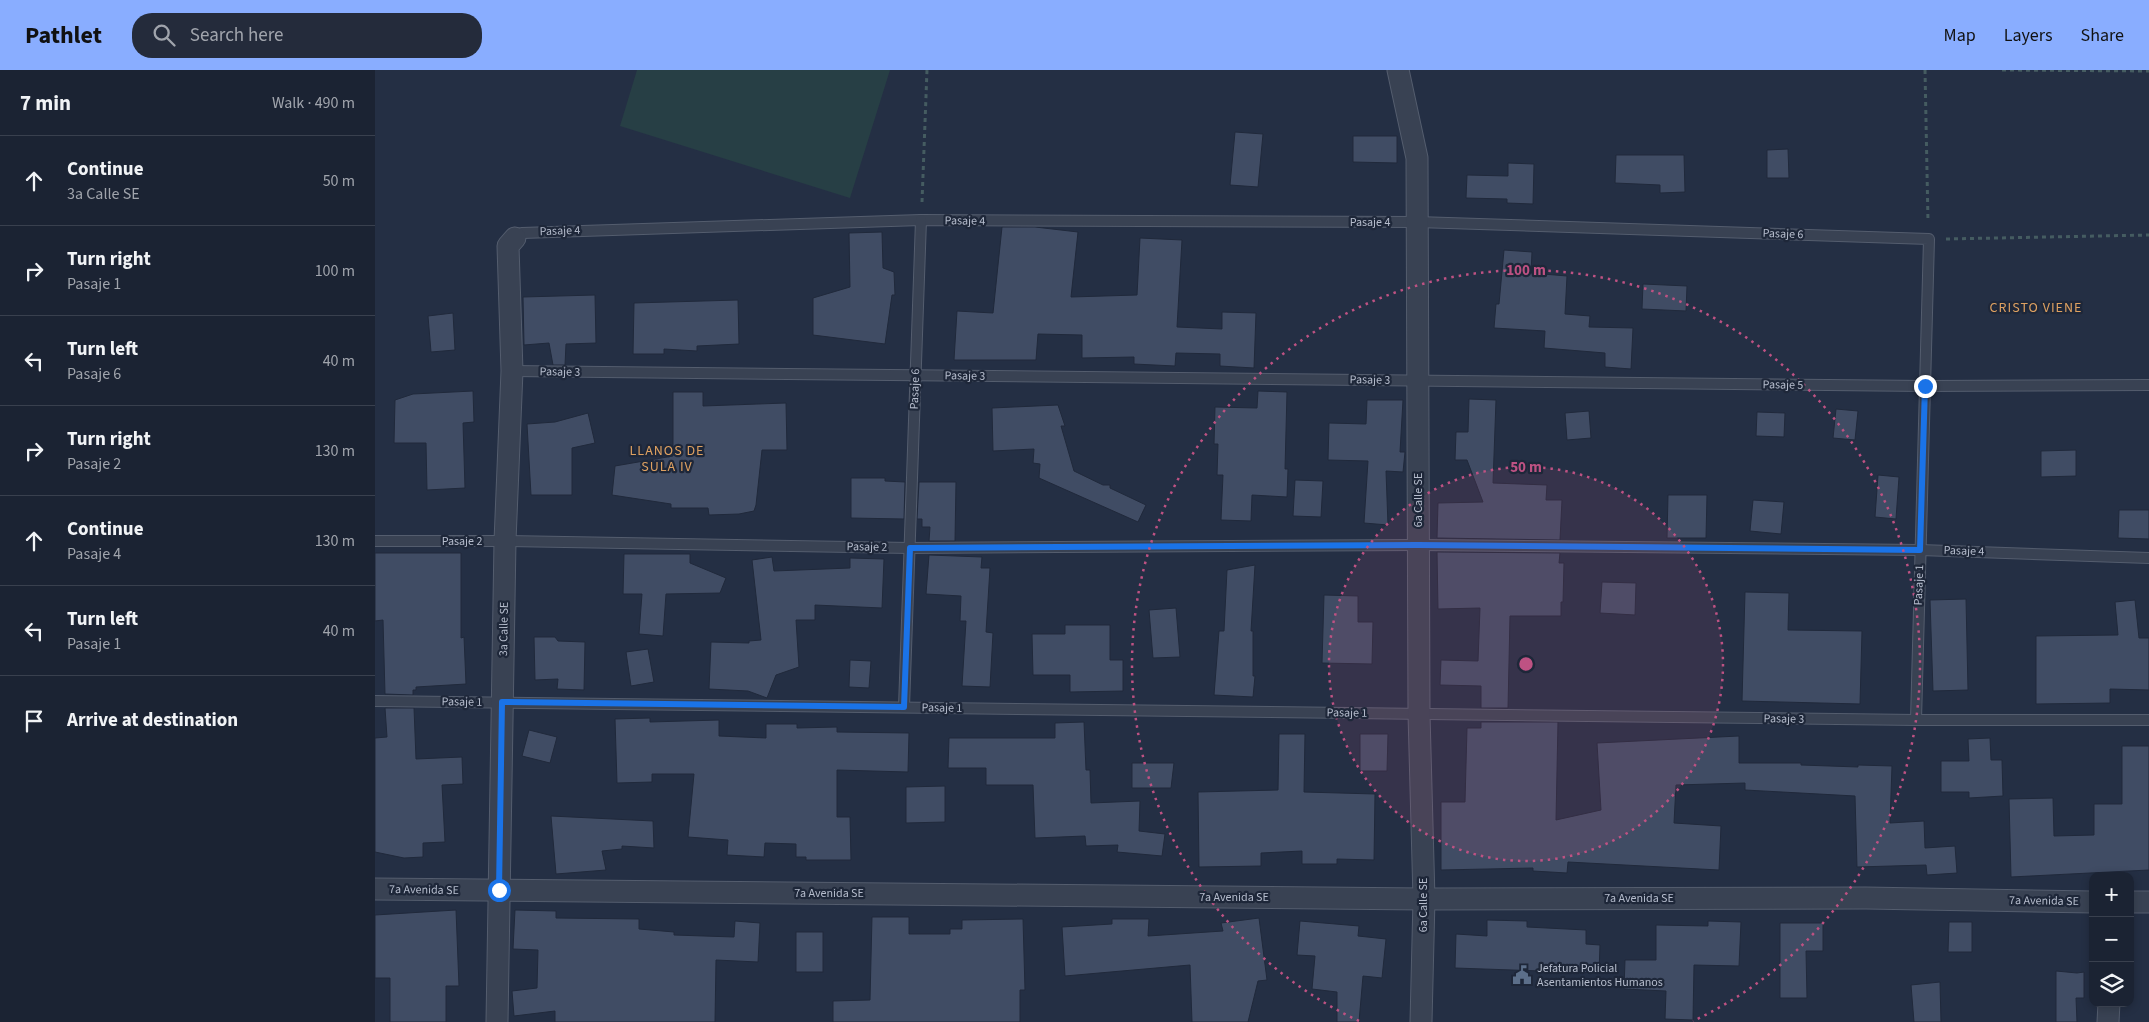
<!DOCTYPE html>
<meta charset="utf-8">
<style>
body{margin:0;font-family:"Source Sans 3",sans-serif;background:#242b3b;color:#f1f3f6}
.controls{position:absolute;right:15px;bottom:15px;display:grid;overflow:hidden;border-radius:10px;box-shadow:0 2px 8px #0003}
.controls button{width:45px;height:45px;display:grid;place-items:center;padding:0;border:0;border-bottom:1px solid #39404e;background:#1b2333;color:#f1f3f6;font:25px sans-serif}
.stop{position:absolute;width:15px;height:15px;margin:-11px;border:4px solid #1a73e8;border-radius:50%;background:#fff}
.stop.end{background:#1a73e8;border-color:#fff;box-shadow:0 1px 5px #0008}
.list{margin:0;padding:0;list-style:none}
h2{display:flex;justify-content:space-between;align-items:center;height:65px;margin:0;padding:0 20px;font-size:21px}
h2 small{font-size:16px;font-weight:400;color:#a0a4ac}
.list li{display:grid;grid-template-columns:32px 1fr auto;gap:15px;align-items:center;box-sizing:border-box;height:90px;padding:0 20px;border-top:1px solid #39404e}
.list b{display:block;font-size:19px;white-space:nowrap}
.list p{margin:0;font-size:16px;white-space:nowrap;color:#a0a4ac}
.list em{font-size:16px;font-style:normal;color:#a0a4ac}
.icon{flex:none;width:28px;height:28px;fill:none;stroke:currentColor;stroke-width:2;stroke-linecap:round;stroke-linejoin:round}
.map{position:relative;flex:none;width:1774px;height:952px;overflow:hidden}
header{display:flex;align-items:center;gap:30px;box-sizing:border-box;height:70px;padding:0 25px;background:#89adff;color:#111}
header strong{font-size:24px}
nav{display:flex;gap:28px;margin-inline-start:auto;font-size:18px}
.search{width:350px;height:45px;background:#242b3b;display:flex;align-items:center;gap:12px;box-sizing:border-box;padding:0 18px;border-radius:20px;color:#a0a4ac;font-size:19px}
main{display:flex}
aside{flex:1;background:#1b2333}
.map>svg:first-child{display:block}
.green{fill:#273f45}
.building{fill:#404c64;stroke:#20293b}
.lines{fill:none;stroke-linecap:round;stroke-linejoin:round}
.service-casing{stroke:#545d6e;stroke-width:12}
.minor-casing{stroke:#545d6e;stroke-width:23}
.path{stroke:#455c61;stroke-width:3;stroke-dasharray:4 4;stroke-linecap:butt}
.service{stroke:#394253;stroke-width:10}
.minor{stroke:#394253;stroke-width:21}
.route{stroke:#1a73e8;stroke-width:6}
.ring{fill:none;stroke:#be5283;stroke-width:2.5;stroke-dasharray:2.5 5}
.labels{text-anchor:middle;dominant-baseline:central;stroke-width:4.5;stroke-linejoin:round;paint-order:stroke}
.street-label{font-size:12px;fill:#b6bdcd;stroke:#1e2739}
.poi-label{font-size:12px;fill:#b6bdcd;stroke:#1e2739;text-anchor:start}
.neighbourhood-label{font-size:14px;letter-spacing:1px;fill:#dea161;stroke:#1e2739}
.centre{fill:#be5283;stroke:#1e2739;stroke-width:2.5}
.ring-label{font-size:15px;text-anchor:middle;font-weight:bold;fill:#be5283;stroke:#1e2739;stroke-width:4.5;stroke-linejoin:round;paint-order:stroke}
</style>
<header>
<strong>Pathlet</strong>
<div class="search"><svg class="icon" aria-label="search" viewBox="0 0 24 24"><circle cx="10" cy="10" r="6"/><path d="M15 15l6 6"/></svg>Search here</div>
<nav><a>Map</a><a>Layers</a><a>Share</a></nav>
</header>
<main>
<aside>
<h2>7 min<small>Walk · 490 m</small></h2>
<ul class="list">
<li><svg class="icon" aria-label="ahead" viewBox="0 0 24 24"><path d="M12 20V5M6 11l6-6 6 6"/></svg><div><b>Continue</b><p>3a Calle SE</p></div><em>50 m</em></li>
<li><svg class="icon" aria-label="right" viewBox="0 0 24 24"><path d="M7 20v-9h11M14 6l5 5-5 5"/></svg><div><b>Turn right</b><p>Pasaje 1</p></div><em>100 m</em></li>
<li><svg class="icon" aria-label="left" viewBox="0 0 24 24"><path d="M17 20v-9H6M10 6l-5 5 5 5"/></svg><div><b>Turn left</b><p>Pasaje 6</p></div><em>40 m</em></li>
<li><svg class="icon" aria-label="right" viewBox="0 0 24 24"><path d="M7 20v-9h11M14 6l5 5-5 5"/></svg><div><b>Turn right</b><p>Pasaje 2</p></div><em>130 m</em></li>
<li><svg class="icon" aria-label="ahead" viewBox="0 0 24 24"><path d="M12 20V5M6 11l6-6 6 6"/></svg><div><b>Continue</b><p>Pasaje 4</p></div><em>130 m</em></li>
<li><svg class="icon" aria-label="left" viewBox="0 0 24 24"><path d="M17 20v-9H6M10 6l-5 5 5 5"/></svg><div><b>Turn left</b><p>Pasaje 1</p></div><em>40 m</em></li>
<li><svg class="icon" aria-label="arrive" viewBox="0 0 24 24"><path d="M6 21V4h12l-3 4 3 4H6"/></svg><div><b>Arrive at destination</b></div></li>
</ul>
</aside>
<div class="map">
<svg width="1774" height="952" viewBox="0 0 1774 952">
<rect width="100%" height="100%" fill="#242f44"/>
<polygon class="green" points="262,0 515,0 475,128 245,56"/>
<g class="building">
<polygon points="860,62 888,64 883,117 855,115"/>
<polygon points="978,66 1022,66 1022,93 978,92"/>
<polygon points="1413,79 1414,108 1392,108 1392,80"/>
<polygon points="1241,85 1309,85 1310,122 1285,123 1285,115 1240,113"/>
<polygon points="1133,93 1159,94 1158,134 1132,133 1132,129 1091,128 1092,105 1133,106"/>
<polygon points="627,157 660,157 703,162 696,227 762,225 765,168 807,170 802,257 847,259 847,242 881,243 879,298 845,296 845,284 801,283 800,296 759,294 759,287 707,288 707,265 663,264 661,290 579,290 582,241 618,243"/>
<polygon points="507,162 508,198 519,202 520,225 517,225 510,274 438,265 438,228 475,217 474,163"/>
<polygon points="1129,180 1157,182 1156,203 1192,206 1190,244 1215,246 1214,257 1258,258 1256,299 1230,297 1230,283 1169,278 1170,261 1119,258 1121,234 1124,234"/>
<polygon points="1268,214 1312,216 1311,241 1267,239"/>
<polygon points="220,225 221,273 191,274 190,295 178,295 174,273 149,275 148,227"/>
<polygon points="363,230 364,274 322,276 322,281 289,279 289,284 258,284 259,233"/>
<polygon points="78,243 80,280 56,282 53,246"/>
<polygon points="98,321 99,352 88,353 90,418 52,420 51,373 19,373 20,330 38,324"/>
<polygon points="883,321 912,322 910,399 913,399 912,427 877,425 876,451 846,450 848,405 842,405 843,374 839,374 840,337 882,338"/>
<polygon points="298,322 328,322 328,336 411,333 412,380 387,380 381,435 379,441 364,444 334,445 333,438 296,438 296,434 237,425 240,396 298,386"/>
<polygon points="1094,329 1121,330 1118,413 1172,415 1171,430 1187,430 1185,470 1062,468 1063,433 1108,432 1092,390 1080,390 1081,362 1093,362"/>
<polygon points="992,330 1028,330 1025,382 1030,382 1028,402 1011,401 1013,455 989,453 993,391 953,390 954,353 991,354"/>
<polygon points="683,335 690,356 686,356 699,401 728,415 735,415 735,418 771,435 763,452 664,408 665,394 658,393 659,379 618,381 617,338"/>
<polygon points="1461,339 1483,341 1480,370 1458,368"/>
<polygon points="1214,341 1216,368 1192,370 1190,343"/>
<polygon points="1382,342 1410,343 1409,367 1381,366"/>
<polygon points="213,343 220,373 197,378 197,425 156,425 152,354 180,352"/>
<polygon points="1701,380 1701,406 1666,407 1666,381"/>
<polygon points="1503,405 1524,407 1521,449 1500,447"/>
<polygon points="476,408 510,408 510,411 530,412 529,449 476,448"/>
<polygon points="920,410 948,411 946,447 918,446"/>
<polygon points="544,412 581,412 580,471 554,471 555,457 547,457 547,449 542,449"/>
<polygon points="1293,425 1332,425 1331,468 1292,468"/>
<polygon points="1378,430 1409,432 1406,464 1375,461"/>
<polygon points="1744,440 1774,440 1774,469 1743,468"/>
<polygon points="1062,482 1185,483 1184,493 1189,493 1188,532 1186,532 1186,546 1135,546 1133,638 1106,638 1106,616 1065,615 1066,590 1103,591 1105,538 1063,539"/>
<polygon points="0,483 86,483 86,568 89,567 91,614 41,617 41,620 38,620 38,625 10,624 8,550 0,551"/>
<polygon points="249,484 315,484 315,493 351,508 345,523 291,524 288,566 264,564 267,524 248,524"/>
<polygon points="554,485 607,487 606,498 615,498 611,562 618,563 615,617 587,616 591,551 585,551 586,526 551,524"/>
<polygon points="397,487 399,501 475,498 475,488 509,489 507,538 440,535 440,550 421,550 424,597 401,605 392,628 373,621 334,619 336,572 374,573 374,571 386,570 377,490"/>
<polygon points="880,495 876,561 878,561 878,606 880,606 878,627 839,625 844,561 849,561 852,500"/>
<polygon points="1227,512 1261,513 1260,545 1225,543"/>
<polygon points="1370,522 1414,523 1413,560 1487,561 1485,634 1367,631"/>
<polygon points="949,525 983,526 983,552 998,552 997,594 947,593"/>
<polygon points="1591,529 1593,620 1558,621 1555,530"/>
<polygon points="1760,530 1764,568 1774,568 1774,620 1735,619 1735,633 1661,634 1661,566 1743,565 1740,532"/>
<polygon points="801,538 805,587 778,588 774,540"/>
<polygon points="690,555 735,555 735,590 748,590 748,621 695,622 695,605 658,605 657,564 690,564"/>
<polygon points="159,567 180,567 183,571 210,572 209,620 182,619 183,609 160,610"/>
<polygon points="273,579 279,612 256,616 251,582"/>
<polygon points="475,590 496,591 494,618 474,617"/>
<polygon points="10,638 39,638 41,689 87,687 88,714 67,715 70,772 48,773 48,787 29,788 0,782 0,668 12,667"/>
<polygon points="275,648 275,652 344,650 344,666 391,668 391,654 422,654 422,658 462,657 462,662 534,663 533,702 462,700 462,747 475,747 476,790 431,790 431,787 421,787 421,774 390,773 389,787 352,785 353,770 313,767 319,704 277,704 277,712 242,713 240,649"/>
<polygon points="709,652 711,700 715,700 716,733 765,731 764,761 790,764 787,786 742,782 743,775 711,776 710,766 660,768 658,715 611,715 611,698 573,698 574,668 680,668 680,653"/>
<polygon points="1106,652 1183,652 1181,750 1226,740 1222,673 1364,666 1364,693 1426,693 1426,695 1483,697 1483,695 1517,696 1515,753 1549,751 1550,778 1580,776 1582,803 1552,805 1551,795 1482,797 1480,726 1370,720 1370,713 1301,715 1299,753 1346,756 1344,800 1193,792 1192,803 1158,801 1158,798 1066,800 1066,732 1090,732 1092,658 1106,658"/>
<polygon points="154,660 182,667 175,693 147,686"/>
<polygon points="904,664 930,664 929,722 1000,724 999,790 962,789 962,794 927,794 927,781 886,783 886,796 824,797 823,722 903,720"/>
<polygon points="985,664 1013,664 1012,701 985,701"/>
<polygon points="1615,668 1616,690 1627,690 1628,726 1594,728 1594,722 1566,722 1566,691 1594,691 1593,669"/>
<polygon points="1747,676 1774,676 1774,800 1636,807 1634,729 1678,728 1679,766 1719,765 1719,734 1747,734"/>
<polygon points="757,693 799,693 796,718 757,718"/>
<polygon points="570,716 570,752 531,753 531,717"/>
<polygon points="176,746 278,751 279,778 247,776 247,779 227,781 231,800 181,804"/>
<polygon points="81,840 84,916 71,916 71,952 15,952 15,908 0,908 0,845"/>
<polygon points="140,840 181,841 181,848 264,849 264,859 299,862 299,865 359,867 360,851 385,853 383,892 341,890 340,952 180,952 180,941 139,946 137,921 162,918 163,880 138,879"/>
<polygon points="497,847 534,847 534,864 575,864 575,859 587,859 587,850 648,849 650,920 645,920 645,952 458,952 458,931 495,930"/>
<polygon points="884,848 892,910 883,911 873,952 817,952 815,895 690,906 687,857 737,854 737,849 774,849 773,866 848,861 846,853"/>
<polygon points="1112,850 1152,851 1152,857 1211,860 1211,874 1225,875 1224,903 1080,898 1081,864 1112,866"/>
<polygon points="925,851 984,856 983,866 1011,869 1007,908 988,906 984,952 962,952 962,922 937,919 940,886 922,885"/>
<polygon points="1333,851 1366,852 1364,896 1319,895 1318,950 1290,949 1291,921 1249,919 1250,890 1281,890 1281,855 1333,856"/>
<polygon points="1574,852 1597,852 1597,882 1573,882"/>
<polygon points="1405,853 1448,853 1448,881 1431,881 1432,928 1405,928"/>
<rect x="421" y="862" width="27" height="40"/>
<polygon points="1681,901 1702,903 1709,902 1709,928 1701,928 1702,952 1681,952"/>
<polygon points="1565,912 1566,952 1539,952 1536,915"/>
</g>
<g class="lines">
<g class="service-casing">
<g id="service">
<polyline points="140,168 147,163 546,150 1042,152 1554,169 1541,650"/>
<polyline points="137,301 1550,316 1774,315"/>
<polyline points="0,471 130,471 535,478 1043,475 1545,480 1774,488"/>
<polyline points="0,631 1541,650 1774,650"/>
<polyline points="529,637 546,150"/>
</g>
</g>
<g class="minor-casing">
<g id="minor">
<polyline points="1023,0 1042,88 1044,644 1049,829 1046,952"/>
<polyline points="0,819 1049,829 1491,828 1718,832"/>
<polyline points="1755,832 1774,832"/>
<polyline points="122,952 130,471 137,301 133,176 140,168"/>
<polyline points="1733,952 1734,933"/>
</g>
</g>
<g class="path">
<polyline points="1550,0 1553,152"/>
<polyline points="1627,0 1774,1"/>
<polyline points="547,132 552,0"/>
<polyline points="1571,169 1774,165"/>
</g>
<use href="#service" class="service"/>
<use href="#minor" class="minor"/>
</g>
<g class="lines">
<polyline class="route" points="124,820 127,632 529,637 535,478 1043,475 1545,480 1550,316"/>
</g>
<circle cx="1151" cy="594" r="197" fill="#be5283" fill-opacity=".12"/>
<g class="ring">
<circle cx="1151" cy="594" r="197"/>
<path d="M984 951A394 394 0 1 1 1318 951"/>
</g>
<defs>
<g id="civic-bare" transform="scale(1.5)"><path d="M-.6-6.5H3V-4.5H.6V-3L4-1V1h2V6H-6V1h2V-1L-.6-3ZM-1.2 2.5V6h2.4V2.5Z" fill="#5c6f8a" stroke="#1e2739" stroke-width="2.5" paint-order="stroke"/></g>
</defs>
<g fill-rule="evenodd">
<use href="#civic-bare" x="1147" y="905"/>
</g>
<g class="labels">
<g class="street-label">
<text transform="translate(590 151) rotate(1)">Pasaje 4</text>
<text x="995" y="152">Pasaje 4</text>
<text transform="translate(185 161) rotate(-2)">Pasaje 4</text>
<text transform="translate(1408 164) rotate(2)">Pasaje 6</text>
<text transform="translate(185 302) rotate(1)">Pasaje 3</text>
<text transform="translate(590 306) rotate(1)">Pasaje 3</text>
<text transform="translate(995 310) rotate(1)">Pasaje 3</text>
<text transform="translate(1408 315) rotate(1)">Pasaje 5</text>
<text transform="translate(540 319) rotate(-88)">Pasaje 6</text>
<text transform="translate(1043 430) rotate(-90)">6a Calle SE</text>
<text x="87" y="471">Pasaje 2</text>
<text transform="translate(492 477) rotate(1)">Pasaje 2</text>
<text transform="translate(1589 481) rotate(2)">Pasaje 4</text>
<text transform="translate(1544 515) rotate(-88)">Pasaje 1</text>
<text transform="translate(129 559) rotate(-89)">3a Calle SE</text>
<text transform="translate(87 632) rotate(1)">Pasaje 1</text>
<text transform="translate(567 638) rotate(1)">Pasaje 1</text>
<text transform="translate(972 643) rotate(1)">Pasaje 1</text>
<text transform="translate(1409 649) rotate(1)">Pasaje 3</text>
<text transform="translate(49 820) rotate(1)">7a Avenida SE</text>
<text x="454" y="823">7a Avenida SE</text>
<text x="859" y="827">7a Avenida SE</text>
<text x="1264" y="828">7a Avenida SE</text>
<text transform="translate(1669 831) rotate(1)">7a Avenida SE</text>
<text transform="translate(1048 835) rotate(-90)">6a Calle SE</text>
</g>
<g class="poi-label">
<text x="1162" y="898">Jefatura Policial<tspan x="1162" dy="14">Asentamientos Humanos</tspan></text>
</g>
<g class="neighbourhood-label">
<text x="1661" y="238">CRISTO VIENE</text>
<text x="292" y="381">LLANOS DE<tspan x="292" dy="16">SULA IV</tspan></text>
</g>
</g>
<circle cx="1151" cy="594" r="8" class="centre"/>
<g class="ring-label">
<text x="1151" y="205">100 m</text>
<text x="1151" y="402">50 m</text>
</g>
</svg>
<div class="controls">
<button>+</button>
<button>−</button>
<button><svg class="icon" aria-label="layers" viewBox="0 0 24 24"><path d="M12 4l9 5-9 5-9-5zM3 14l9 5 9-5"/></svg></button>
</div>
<div class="stop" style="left:124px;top:820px"></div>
<div class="stop end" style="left:1550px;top:316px"></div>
</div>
</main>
